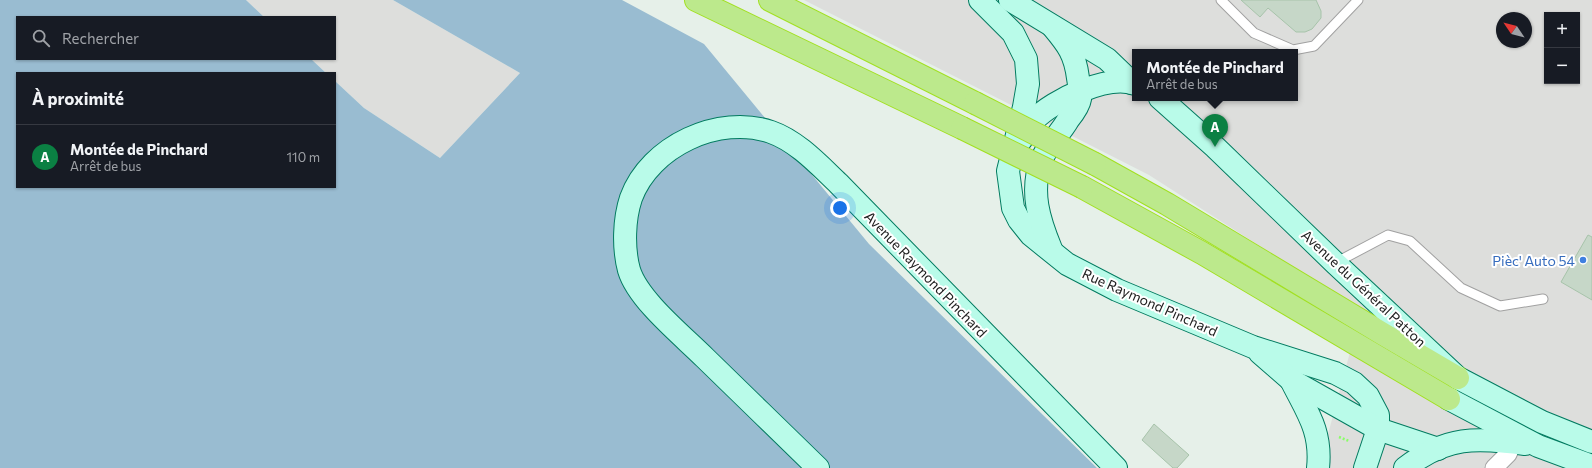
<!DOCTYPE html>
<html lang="fr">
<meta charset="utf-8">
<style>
body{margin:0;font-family:Commissioner,sans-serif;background:#242831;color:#f1f3f6}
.controls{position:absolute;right:12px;top:12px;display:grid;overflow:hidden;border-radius:0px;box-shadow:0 1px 3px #0004}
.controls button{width:36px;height:36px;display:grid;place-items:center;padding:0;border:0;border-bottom:1px solid #363941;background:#171b24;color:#f1f3f6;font:20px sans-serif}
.compass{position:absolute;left:1496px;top:12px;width:36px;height:36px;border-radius:50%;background:#171b24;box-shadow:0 1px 3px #0004;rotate:305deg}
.you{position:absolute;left:840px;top:208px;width:14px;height:14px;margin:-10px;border:3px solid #fff;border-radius:50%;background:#1a73e8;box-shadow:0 0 0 6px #1a73e833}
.badge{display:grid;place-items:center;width:26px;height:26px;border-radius:50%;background:#0b8043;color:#fff;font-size:13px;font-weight:700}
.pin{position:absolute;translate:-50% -33px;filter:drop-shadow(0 1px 2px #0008)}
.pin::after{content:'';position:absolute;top:21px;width:14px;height:12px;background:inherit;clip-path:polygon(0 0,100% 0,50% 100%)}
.popup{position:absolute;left:1132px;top:49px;width:166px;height:52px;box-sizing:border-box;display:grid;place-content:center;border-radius:0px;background:#171b24;filter:drop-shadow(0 1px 3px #0005);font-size:13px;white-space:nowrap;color:#9ea1a6}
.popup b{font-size:15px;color:#f1f3f6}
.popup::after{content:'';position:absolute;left:50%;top:100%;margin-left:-8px;border:8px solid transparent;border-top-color:#171b24}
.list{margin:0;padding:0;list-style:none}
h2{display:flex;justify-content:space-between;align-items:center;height:52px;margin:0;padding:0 16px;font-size:17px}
h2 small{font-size:13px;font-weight:400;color:#9ea1a6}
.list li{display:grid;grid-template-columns:26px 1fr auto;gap:12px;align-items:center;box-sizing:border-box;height:64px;padding:0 16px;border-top:1px solid #363941}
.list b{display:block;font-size:15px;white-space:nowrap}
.list p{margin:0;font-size:13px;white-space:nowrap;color:#9ea1a6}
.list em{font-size:13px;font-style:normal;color:#9ea1a6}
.icon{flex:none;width:22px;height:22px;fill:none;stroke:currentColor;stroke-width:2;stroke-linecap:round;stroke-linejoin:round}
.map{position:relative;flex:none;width:1592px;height:468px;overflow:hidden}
.search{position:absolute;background:#171b24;box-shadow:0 1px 3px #0004;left:16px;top:16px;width:320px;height:44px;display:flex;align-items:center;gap:10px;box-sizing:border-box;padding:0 14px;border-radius:0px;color:#9ea1a6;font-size:15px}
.panel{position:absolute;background:#171b24;box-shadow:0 1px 3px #0004;left:16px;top:72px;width:320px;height:116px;border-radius:0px}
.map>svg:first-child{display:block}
.residential{fill:#dddedc;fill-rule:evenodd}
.forest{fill:#99bcd1}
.building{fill:#c6d7c8;stroke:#a7c3aa}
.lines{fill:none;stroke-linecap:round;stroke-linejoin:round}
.lane-casing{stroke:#a1a1a1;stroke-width:11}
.street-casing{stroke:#a1a1a1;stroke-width:19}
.secondary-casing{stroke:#027b60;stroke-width:24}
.highway-casing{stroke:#a2e021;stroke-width:24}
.path{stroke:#8bfd6a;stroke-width:2.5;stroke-dasharray:2 2;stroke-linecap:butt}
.lane{stroke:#fff;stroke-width:9}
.street{stroke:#fff;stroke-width:17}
.secondary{stroke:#b9fbe9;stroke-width:22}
.highway{stroke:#bce98c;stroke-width:22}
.highway-bridge-casing{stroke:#a2e021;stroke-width:24;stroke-linecap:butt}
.highway-bridge{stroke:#bce98c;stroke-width:22}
.shop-dot{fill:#3f7fe0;stroke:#fff;stroke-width:1.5}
.labels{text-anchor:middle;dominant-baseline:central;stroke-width:4;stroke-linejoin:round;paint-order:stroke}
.shop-label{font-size:14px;fill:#366cbe;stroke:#fff;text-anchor:end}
.street-label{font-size:14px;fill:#202020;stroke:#fff}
</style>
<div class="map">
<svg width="1592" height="468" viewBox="0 0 1592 468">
<rect width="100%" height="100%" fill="#e6f0e9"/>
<g class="residential">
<polygon points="246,0 393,0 520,73 440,158 364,108 335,81 335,73 326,73 311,59 335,59 335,17 264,17"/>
<path d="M804 0H1592V468H1319L1361 311 1149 175ZM1547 15H1577V81H1547ZM1502 18H1526V42H1502ZM1135 52H1295V98H1135Z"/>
</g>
<polygon class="forest" points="0,0 246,0 264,17 17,17 17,59 311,59 326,73 17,73 17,187 335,187 335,81 364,108 440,158 520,73 393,0 622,0 704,44 869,244 1097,468 0,468"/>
<g class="building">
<polygon points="1241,0 1316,0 1321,11 1321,18 1312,29 1305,32 1296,32 1268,8 1260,17"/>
<polygon points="1588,235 1592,237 1592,300 1561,282"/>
<polygon points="1154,424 1189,455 1177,468 1173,468 1142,440"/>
</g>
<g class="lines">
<g class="lane-casing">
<g id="lane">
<polyline points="1221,0 1254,33 1293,50 1314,46 1358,0"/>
<polyline points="1335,263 1388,235 1410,241 1461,288 1500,306 1543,299"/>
</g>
</g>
<g class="street-casing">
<polyline id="street" points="1494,468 1508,454 1513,443"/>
</g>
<g class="secondary-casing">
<g id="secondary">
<polyline points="980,0 1013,33 1026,59 1028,84 1024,107 1008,171 1013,208 1019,220 1031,235 1067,264 1117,290 1253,347 1335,373 1354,383 1368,396 1378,415 1378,429 1365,468"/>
<polyline points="1010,0 1107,59 1132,83"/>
<polyline points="1160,98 1215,147 1335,263 1458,378 1542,422 1592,442"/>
<path d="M1021 140C1025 134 1029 125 1034 120 1053 100 1108 74 1135 84"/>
<path d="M1051 249C1039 220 1030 192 1041 161 1047 145 1060 134 1068 120 1072 115 1079 106 1080 99 1081 92 1079 85 1078 78 1075 54 1068 45 1053 27"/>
<polyline points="1260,353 1291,380 1378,429 1438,449"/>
<path d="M1291 380C1307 412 1322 431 1318 468"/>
<polyline points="1449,399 1538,446 1592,466"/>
<path d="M818 468C780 431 743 395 705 358 683 336 638 300 629 270 623 248 624 219 631 198 650 146 719 114 771 132 797 141 819 165 838 183L1116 468"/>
<path d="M1405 468C1448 435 1475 438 1525 444"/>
</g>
</g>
<g class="highway-casing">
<g id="highway">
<polyline points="696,0 962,128"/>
<polyline points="770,0 975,103"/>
<polyline points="1095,164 1167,204 1383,334 1458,378"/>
<polyline points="1082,187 1202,253 1449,399"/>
</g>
</g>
<polyline class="path" points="1339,437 1349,441"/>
<use href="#lane" class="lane"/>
<use href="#street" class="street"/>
<use href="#secondary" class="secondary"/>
<use href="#highway" class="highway"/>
<g class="highway-bridge-casing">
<g id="highway-bridge">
<polyline points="975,103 1095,164"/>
<polyline points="962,128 1082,187"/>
</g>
</g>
<use href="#highway-bridge" class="highway-bridge"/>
</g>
<circle class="shop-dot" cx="1583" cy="260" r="4"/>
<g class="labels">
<g class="shop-label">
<text x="1575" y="260">Pièc' Auto 54</text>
</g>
<g class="street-label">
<text transform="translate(926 274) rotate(46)">Avenue Raymond Pinchard</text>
<text transform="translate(1364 288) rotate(43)">Avenue du Général Patton</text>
<text transform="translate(1150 302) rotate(24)">Rue Raymond Pinchard</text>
</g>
</g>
</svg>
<div class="controls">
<button>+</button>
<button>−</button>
</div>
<svg class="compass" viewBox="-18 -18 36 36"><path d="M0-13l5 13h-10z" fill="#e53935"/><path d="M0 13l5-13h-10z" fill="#9ea1a6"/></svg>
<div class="you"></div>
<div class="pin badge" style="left:1215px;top:147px">A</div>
<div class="popup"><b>Montée de Pinchard</b>Arrêt de bus</div>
<div class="search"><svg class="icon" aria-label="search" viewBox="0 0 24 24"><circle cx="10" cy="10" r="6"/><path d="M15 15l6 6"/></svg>Rechercher</div>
<section class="panel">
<h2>À proximité<small></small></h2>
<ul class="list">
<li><span class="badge">A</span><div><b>Montée de Pinchard</b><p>Arrêt de bus</p></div><em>110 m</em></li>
</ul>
</section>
</div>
